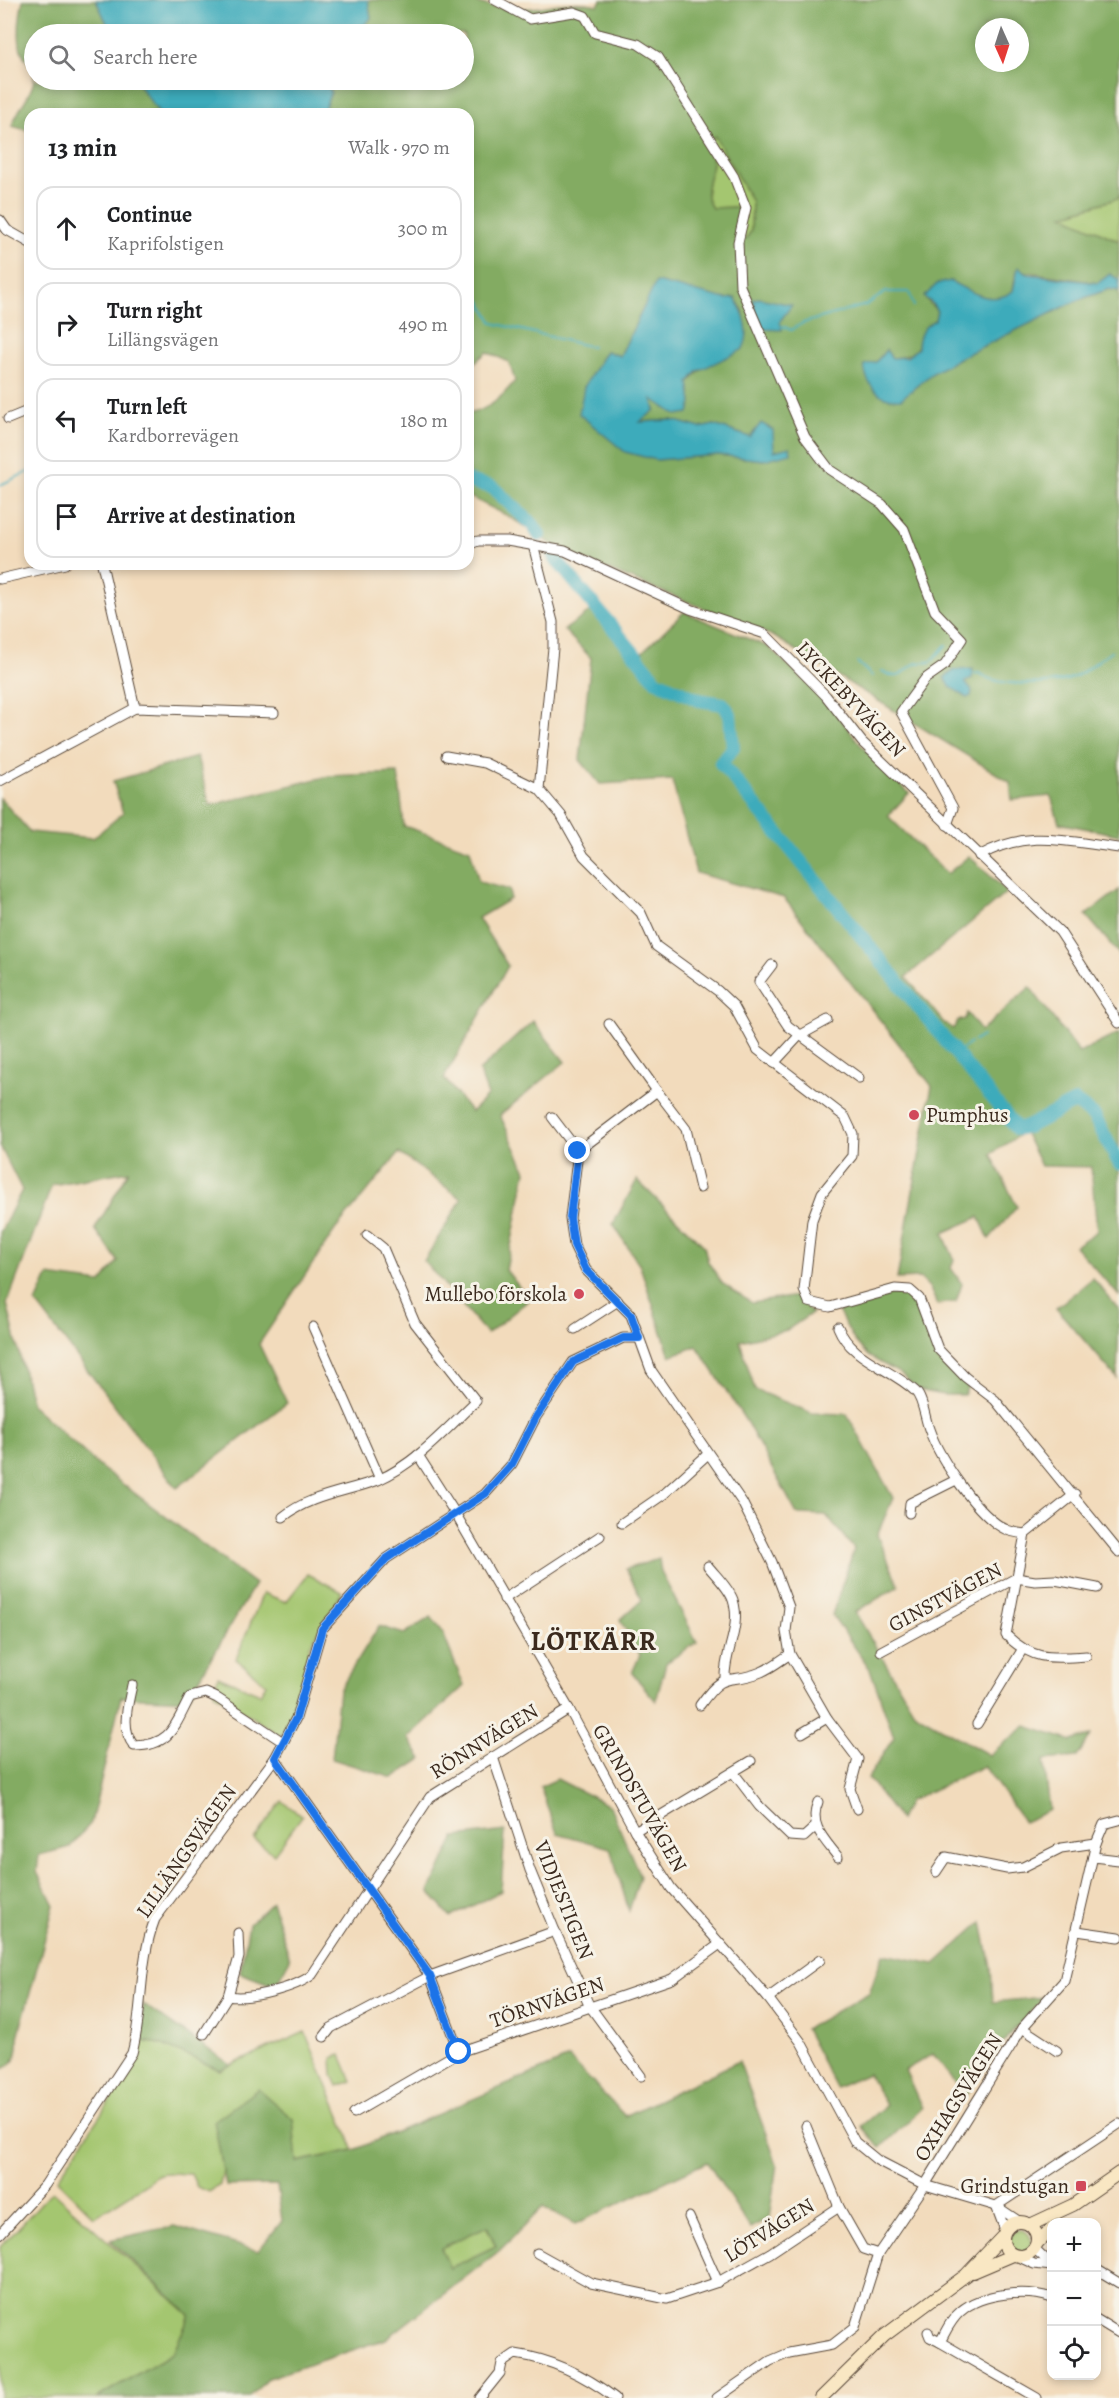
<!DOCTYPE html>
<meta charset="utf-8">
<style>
body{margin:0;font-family:Alegreya,serif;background:#f2f2f2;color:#202124}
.controls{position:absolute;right:18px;bottom:18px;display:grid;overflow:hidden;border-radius:12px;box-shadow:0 3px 9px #0003}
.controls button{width:54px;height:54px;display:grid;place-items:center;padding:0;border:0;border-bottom:2px solid #e0e0e0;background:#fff;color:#202124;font:30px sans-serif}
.compass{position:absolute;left:975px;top:18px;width:54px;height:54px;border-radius:50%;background:#fff;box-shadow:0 3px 9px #0003;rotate:177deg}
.stop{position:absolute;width:18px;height:18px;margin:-14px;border:4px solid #1a73e8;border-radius:50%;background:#fff}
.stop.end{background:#1a73e8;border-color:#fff;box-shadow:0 2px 6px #0008}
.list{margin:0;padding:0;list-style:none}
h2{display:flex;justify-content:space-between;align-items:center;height:78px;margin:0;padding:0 24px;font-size:26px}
h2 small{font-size:20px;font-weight:400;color:#757577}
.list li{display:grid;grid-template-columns:39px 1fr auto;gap:18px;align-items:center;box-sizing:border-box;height:84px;margin:0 12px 12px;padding:0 12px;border:2px solid #e0e0e0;border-radius:18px}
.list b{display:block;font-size:22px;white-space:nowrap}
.list p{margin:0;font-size:20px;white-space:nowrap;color:#757577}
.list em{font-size:20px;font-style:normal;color:#757577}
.icon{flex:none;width:33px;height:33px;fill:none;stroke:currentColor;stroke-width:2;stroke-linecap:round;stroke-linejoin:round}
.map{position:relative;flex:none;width:1119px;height:2398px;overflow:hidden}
.search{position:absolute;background:#fff;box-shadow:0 3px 9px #0003;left:24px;top:24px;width:450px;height:66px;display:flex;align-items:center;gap:15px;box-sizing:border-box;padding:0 21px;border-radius:33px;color:#757577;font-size:22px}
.panel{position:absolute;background:#fff;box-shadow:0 3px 9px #0003;left:24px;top:108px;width:450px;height:462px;border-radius:18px}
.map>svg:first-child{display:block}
.green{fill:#a4c66f;stroke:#707846;stroke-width:1.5}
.forest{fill:#83ab62;stroke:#5f6a40;stroke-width:1.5;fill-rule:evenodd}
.water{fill:#3dabbb;stroke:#3c6a6c;stroke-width:1.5}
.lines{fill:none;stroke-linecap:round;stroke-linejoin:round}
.stream{stroke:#3dabbb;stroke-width:2}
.river{stroke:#3dabbb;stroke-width:14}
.minor-casing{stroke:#564536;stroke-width:11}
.secondary-casing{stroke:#564536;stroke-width:14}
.minor{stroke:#fff;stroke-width:9}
.secondary{stroke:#f9e7c3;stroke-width:12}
.route{stroke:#1a73e8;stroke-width:8}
.poi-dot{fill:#d1495b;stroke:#f7f3e8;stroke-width:2}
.labels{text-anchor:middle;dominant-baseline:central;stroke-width:6;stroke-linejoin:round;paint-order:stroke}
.street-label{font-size:21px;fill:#3b2a1e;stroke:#f7f3e8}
.poi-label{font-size:21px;fill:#3b2a1e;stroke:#f7f3e8;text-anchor:end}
.district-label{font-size:27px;font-weight:bold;letter-spacing:1.5px;fill:#3b2a1e;stroke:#f7f3e8}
</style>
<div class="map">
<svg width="1119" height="2398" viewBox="0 0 1119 2398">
<rect width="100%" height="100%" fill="#f7f3e8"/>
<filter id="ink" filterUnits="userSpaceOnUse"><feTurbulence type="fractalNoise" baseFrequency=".0167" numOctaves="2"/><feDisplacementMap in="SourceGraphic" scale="12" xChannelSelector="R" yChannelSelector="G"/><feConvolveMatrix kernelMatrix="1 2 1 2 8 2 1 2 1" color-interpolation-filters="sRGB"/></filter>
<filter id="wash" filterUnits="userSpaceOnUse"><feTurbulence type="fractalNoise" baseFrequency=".008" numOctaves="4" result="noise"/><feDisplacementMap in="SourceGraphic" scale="24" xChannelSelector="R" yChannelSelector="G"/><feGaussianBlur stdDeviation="1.35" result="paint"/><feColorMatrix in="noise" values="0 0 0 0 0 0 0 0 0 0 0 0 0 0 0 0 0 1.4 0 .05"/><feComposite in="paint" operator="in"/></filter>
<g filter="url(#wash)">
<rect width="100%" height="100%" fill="#f2dbbc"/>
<g class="green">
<path d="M715 136 752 202 751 231 746 239 736 238 735 207 712 208C700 191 712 179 712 160 711 154 709 147 708 141Z"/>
<polygon points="1119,198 1119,241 1062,215"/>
<polygon points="308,1574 342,1592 310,1646 297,1709 281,1736 214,1693 218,1676 260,1694 266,1684 236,1659 263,1593 286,1602"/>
<polygon points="282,1801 302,1816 274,1854 254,1839"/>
<path d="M305 2032 354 2150 296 2162 293 2119 215 2121 223 2171 220 2185 209 2192 197 2187 191 2174C174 2174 158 2168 148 2183L94 2217 57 2180 139 2057 141 2041 161 2044 220 2070Z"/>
<polygon points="341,2055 352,2081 338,2086 333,2075 332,2058"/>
<polygon points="52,2191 190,2315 173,2353 97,2398 0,2398 0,2248"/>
<polygon points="486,2226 496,2246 450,2268 440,2248"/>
<circle cx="1020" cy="2241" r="11"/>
</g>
<g class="forest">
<path d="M23 0H96L112 34H34V80H135L160 114H30V131L12 126C16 111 33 93 34 80 35 66 22 59 20 46 18 32 20 13 23 0Z"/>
<path d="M368 0H470C489 8 519 11 540 7 560 4 575 0 598 5L601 0H1119V198L1063 215 1119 241V280L1110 274 1098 283 1016 270 1013 291C992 307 969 291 950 281L924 297 937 311 935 320 928 324C919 346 918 357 891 358L886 350 876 362 864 366 911 391 931 374 959 358 1076 301 1109 289 1119 291V835L1059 823 1051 796 1012 800 1010 782 773 636 564 552 510 517 468 496V414C490 409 501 398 515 381L509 362 487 352 468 368V114H322L331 92 324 80H464V34H355L371 18ZM984 27H1020V63H984ZM715 136 752 202 751 231 746 239 736 238 743 210 735 207 712 208C700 191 712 179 712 160 711 154 709 147 708 141ZM656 283 726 299 735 298 743 310 747 335C728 350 704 364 689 383L692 403 652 398 655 410 640 422 672 420 700 428 714 425 750 437 773 451 764 460 718 455 656 460 584 387 606 351 620 356Z"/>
<polygon points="594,609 637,657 684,612 768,647 824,698 860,744 909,793 888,816 947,874 969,856 1007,892 906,977 944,1023 953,1029 958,1021 965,1019 967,1013 981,1031 1030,987 1079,1053 1119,1033 1119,1296 1075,1246 1097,1231 1091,1167 1041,1166 1024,1132 991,1154 1017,1207 989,1239 979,1217 943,1233 954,1259 951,1268 962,1284 956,1302 937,1304 929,1287 920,1278 897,1279 932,1086 784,898 696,873 672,780 600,784 580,760 591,658 564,630"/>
<path d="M197 757 210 805 329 776 398 773 404 826 470 849 479 882 510 890V899L478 918 508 966 444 1078 471 1112 488 1095 479 1071 533 1021 565 1062 500 1115 526 1171 506 1270 529 1300 487 1334 424 1261 462 1199 399 1153 335 1230 259 1344 287 1403 177 1488 36 1303 48 1276 101 1283 118 1261 95 1229 129 1171 52 1185 7 1304 32 1405 100 1467 255 1584 187 1700 121 1697 91 1823 70 1847 39 1855 37 1872 54 1905 18 2037C19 2053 16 2065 0 2070V1233L22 1190 0 1146V798L30 832 93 838 123 813 113 781Z"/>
<polygon points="1119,890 1119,954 1086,915"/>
<polygon points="637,1180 704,1246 708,1262 722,1283 752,1303 797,1296 812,1313 787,1330 740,1341 755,1390 812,1413 847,1414 893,1498 877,1535 899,1586 855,1612 915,1713 989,1755 1026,1726 1072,1741 1091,1735 1077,1757 1044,1760 1050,1810 1024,1822 984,1766 909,1801 900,1820 868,1778 894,1737 870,1669 832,1615 854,1549 826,1515 797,1514 746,1421 697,1346 670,1356 640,1266 613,1224"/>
<polygon points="1093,1278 1119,1310 1117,1378 1056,1308"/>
<path d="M894 1293 907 1294 916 1300C929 1336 934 1361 968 1386L964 1395H944L918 1390 901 1374 868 1356 854 1340 838 1311Z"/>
<polygon points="659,1559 661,1572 697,1642 666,1663 656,1701 632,1673 640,1655 620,1620 642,1600 626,1569"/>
<polygon points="431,1617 442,1631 464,1686 408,1738 422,1759 393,1778 332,1759 339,1690 379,1626 404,1634"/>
<polygon points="557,1779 610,1806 640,1876 629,1911 610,1848 557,1833 540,1787"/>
<polygon points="505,1831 501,1891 451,1917 429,1892 455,1837"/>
<polygon points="272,1902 290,1959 275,1986 240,1973 249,1924"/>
<polygon points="982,1922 991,1967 993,2002 1045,1997 1009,2035 966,2095 933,2054 905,2070 922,2108 880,2148 861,2126 886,2105 868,2074 836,2088 805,2029 869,1993 883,1954 935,1964"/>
<polygon points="143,2004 231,2065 220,2070 161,2044 141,2041"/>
<path d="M569 2058 625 2116 739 2061 777 2164 769 2218 750 2228 707 2162 575 2224 543 2207 499 2251 386 2339 268 2378 249 2398H97L173 2353 190 2315 110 2240 174 2226 258 2251 282 2221 277 2185 226 2186 214 2121 258 2089 293 2119 297 2162 354 2150ZM487 2226 496 2246 450 2268 441 2248Z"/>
</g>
<g class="water">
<polygon points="96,0 368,0 371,18 355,34 112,34"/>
<polygon points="135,80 292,80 293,86 300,88 307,80 324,80 331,92 322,114 160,114"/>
<path d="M1018 267 1029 274 1098 283 1110 274 1119 280V291L1109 289 1076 301 959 358 931 374 901 399C879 401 866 385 864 365L876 362 886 350 892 358 907 357 918 348C918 335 923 326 935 320L937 311 932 303 924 297 937 284 950 281C969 291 992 307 1013 291Z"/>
<path d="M656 282 726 299 735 298C744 312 752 335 742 350L698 371 689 382 692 403 689 413 676 415 652 399 655 410 640 422 672 420 700 428 714 425 750 437 761 423 773 430 774 451 790 447 791 453 764 460 718 455 656 460 625 452 579 414 584 387 606 351 620 356Z"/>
<polygon points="759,298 792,305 780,321 782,330 761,329 756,316 753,299"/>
<polygon points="973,669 972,679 965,682 972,691 971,696 967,698 951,687 944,678 955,670"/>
</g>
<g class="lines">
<g class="stream">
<polyline points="468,279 493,323 592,347"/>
<polyline points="782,326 791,330 803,323 866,305 886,292 909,292 914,306"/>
<polyline points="0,485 30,471"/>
<polyline points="857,662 872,676"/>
<path d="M882 671C901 681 899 675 913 665 918 661 926 664 932 661L946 645"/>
<path d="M971 674 980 673C993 687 1054 686 1072 678 1087 672 1098 659 1112 651"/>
<polyline points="1117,685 1119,685"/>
<polyline points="974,1041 982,1036"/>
<polyline points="957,1053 970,1043"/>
</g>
<g class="river">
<polyline points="468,481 492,487 533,525 539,535"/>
<polyline points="554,557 657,681 699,700 723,704 730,714 733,748 721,763 1017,1129 1027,1127 1075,1102 1094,1116 1119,1163"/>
</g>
</g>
</g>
<g filter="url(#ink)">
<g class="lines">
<g class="minor-casing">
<g id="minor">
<polyline points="495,0 530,19 574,12 585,16 595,33 638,44 658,57 734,177 746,208 738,242 740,286 805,437 830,470 882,504 904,529 935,611 962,639 945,665 925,679 901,712 953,808 947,825"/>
<polyline points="0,220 7,230 30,243"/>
<polyline points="8,419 30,410"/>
<polyline points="468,545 478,541 507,541 565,551 690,609 765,634 826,696 862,742 1060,932 1119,1023"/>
<polyline points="533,545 553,622 553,648 539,789"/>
<polyline points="102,564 135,708"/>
<polyline points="0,579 65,564"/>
<polyline points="446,756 485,763 539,789 561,815 584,856 641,913 656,946 718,991 734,1006 758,1050 845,1117 853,1134 852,1156 822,1193 812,1220 804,1290 809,1302 830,1307 895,1289 910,1290 919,1298 938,1349 965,1377 995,1400 1119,1552"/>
<polyline points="0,781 135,708 274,713"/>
<path d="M979 856C1028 828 1067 842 1119 848"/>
<polyline points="772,965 759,982 788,1026 859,1078"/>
<polyline points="609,1024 657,1091"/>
<polyline points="774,1063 799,1036 828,1020"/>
<polyline points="552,1117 578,1151"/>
<polyline points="700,1188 686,1129 657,1091 578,1151 570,1218 574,1245 586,1270 631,1315 651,1370 742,1502 772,1562 789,1607 786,1631 790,1654 827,1718 858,1759 850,1789 857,1809"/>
<polyline points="313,1327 380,1479"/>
<path d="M838 1327C851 1360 891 1368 915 1391 923 1398 925 1419 929 1429 939 1458 979 1518 1007 1530 1012 1532 1019 1533 1025 1534"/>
<polyline points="575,1329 618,1301"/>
<polyline points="418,1455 455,1513 569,1709 635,1831 671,1888 768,1998 801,2042 855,2142 877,2160 925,2185 996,2206 1020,2222"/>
<path d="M1075 1494 1025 1534 1006 1635C1033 1661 1051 1658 1086 1656"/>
<polyline points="909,1513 910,1503 956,1480"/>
<path d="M283 1517C310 1495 346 1492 378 1480 416 1464 447 1428 476 1401L415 1323 383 1248 367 1235"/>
<polyline points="622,1523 664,1494 708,1454"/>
<path d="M708 1566C716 1576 729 1588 733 1600 742 1627 724 1652 725 1678"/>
<polyline points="504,1599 600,1536"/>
<polyline points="881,1651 1016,1578 1035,1581 1055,1580 1097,1588"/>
<path d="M132 1685C128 1705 120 1729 134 1746 171 1746 175 1725 190 1697L206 1693 217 1698 283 1742"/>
<path d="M700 1705C727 1667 728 1686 761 1672 771 1668 781 1660 790 1654"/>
<polyline points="977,1724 1022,1650"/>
<polyline points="802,1733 827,1718"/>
<polyline points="493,1757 530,1870 555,1931 589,2005 641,2076"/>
<polyline points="275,1758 430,1976 459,2052"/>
<polyline points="733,1772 759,1806 790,1836 804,1837 815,1827"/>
<path d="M818 1802C808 1825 825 1840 838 1857"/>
<polyline points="635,1831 751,1761"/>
<polyline points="1093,1857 1119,1860"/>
<polyline points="936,1872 946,1857 1007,1869 1023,1867 1061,1848 1096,1843"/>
<polyline points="1077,1931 1119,1937"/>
<polyline points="228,1996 239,1957 238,1933"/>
<polyline points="768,1998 820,1960"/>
<polyline points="1022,2028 1057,2051"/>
<path d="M204 2034 228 1996C249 2000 295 1988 312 1975L430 1797 569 1709"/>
<polyline points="324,2037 331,2028 430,1976 555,1931"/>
<polyline points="354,2113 459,2052 672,1979 720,1944"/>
<polyline points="806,2126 839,2207 863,2249 878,2254"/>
<polyline points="996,2206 1119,2124"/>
<polyline points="996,2206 1005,2230"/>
<polyline points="689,2217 718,2282"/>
<path d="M0 2234 45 2185 132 2053C144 2009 138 1963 155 1919L275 1758 296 1718 322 1629 386 1559 485 1494 512 1464 536 1417 573 1362 623 1338H638"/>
<polyline points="1035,2249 1052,2265"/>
<polyline points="537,2253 591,2283 667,2299 718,2282 770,2253 839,2207"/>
<polyline points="1019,2257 1034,2264 1052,2266"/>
<polyline points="1096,2269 1119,2283"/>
<polyline points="1096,2319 1119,2333"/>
<polyline points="928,2332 930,2337 940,2342"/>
<path d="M480 2398 500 2373 502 2363 515 2354C551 2359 586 2376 615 2398"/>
<polyline points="717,2398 770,2361 789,2353 832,2345 855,2327 878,2254 925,2185 1022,2028 1064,1981 1096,1843 1104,1824 1119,1820"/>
<path d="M1037 2398 940 2342C946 2331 951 2319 961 2311 982 2293 1026 2289 1052 2298"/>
</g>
</g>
<g class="secondary-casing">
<g id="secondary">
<circle cx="1020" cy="2239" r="17"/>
<polyline points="1030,2225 1073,2205 1119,2173"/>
<polyline points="1037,2243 1052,2228"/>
<polyline points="973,2272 1013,2255"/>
<polyline points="821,2398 884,2336 966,2275 1003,2236"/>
</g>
</g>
<use href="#minor" class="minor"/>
<use href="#secondary" class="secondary"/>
</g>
</g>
<g class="lines" filter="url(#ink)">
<polyline class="route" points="459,2052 430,1976 275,1758 296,1718 322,1629 386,1559 485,1494 512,1464 536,1417 573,1362 623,1338 639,1338 631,1315 586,1270 574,1245 570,1218 578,1151"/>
</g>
<g class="poi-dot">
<circle cx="914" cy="1115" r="6"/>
<circle cx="579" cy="1294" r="6"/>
<rect x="1075" y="2180" width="12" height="12" rx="3"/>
</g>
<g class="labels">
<g class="street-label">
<text transform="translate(851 699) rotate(47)">LYCKEBYVÄGEN</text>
<text transform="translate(945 1597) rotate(-28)">GINSTVÄGEN</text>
<text transform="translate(484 1741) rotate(-32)">RÖNNVÄGEN</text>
<text transform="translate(640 1798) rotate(60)">GRINDSTUVÄGEN</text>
<text transform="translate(186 1851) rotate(-55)">LILLÄNGSVÄGEN</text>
<text transform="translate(564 1900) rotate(68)">VIDJESTIGEN</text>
<text transform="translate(547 2002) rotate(-19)">TÖRNVÄGEN</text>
<text transform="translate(958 2097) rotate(-58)">OXHAGSVÄGEN</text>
<text transform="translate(769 2230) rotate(-32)">LÖTVÄGEN</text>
</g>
<g class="poi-label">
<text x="926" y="1115" text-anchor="start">Pumphus</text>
<text x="567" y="1294">Mullebo förskola</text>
<text x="1069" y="2186">Grindstugan</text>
</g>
<g class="district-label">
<text x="594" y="1641">LÖTKÄRR</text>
</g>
</g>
</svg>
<div class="controls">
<button>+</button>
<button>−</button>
<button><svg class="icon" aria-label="locate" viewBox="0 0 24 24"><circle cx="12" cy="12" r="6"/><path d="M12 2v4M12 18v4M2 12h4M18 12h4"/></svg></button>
</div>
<svg class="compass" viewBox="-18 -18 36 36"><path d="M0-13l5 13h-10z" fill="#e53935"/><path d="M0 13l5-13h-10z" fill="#757577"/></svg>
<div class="stop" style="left:459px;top:2052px"></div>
<div class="stop end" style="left:578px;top:1151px"></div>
<div class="search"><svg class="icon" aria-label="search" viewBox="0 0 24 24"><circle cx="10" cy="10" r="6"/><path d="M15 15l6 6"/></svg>Search here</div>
<section class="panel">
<h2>13 min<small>Walk · 970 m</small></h2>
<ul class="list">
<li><svg class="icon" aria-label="ahead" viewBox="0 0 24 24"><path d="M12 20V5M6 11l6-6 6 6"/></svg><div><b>Continue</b><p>Kaprifolstigen</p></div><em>300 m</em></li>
<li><svg class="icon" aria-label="right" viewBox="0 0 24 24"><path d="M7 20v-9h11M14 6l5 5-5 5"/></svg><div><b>Turn right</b><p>Lillängsvägen</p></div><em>490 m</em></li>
<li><svg class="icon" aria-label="left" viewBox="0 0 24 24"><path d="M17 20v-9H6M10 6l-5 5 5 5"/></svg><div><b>Turn left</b><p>Kardborrevägen</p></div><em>180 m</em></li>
<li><svg class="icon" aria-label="arrive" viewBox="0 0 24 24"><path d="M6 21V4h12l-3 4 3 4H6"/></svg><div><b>Arrive at destination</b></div></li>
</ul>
</section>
</div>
